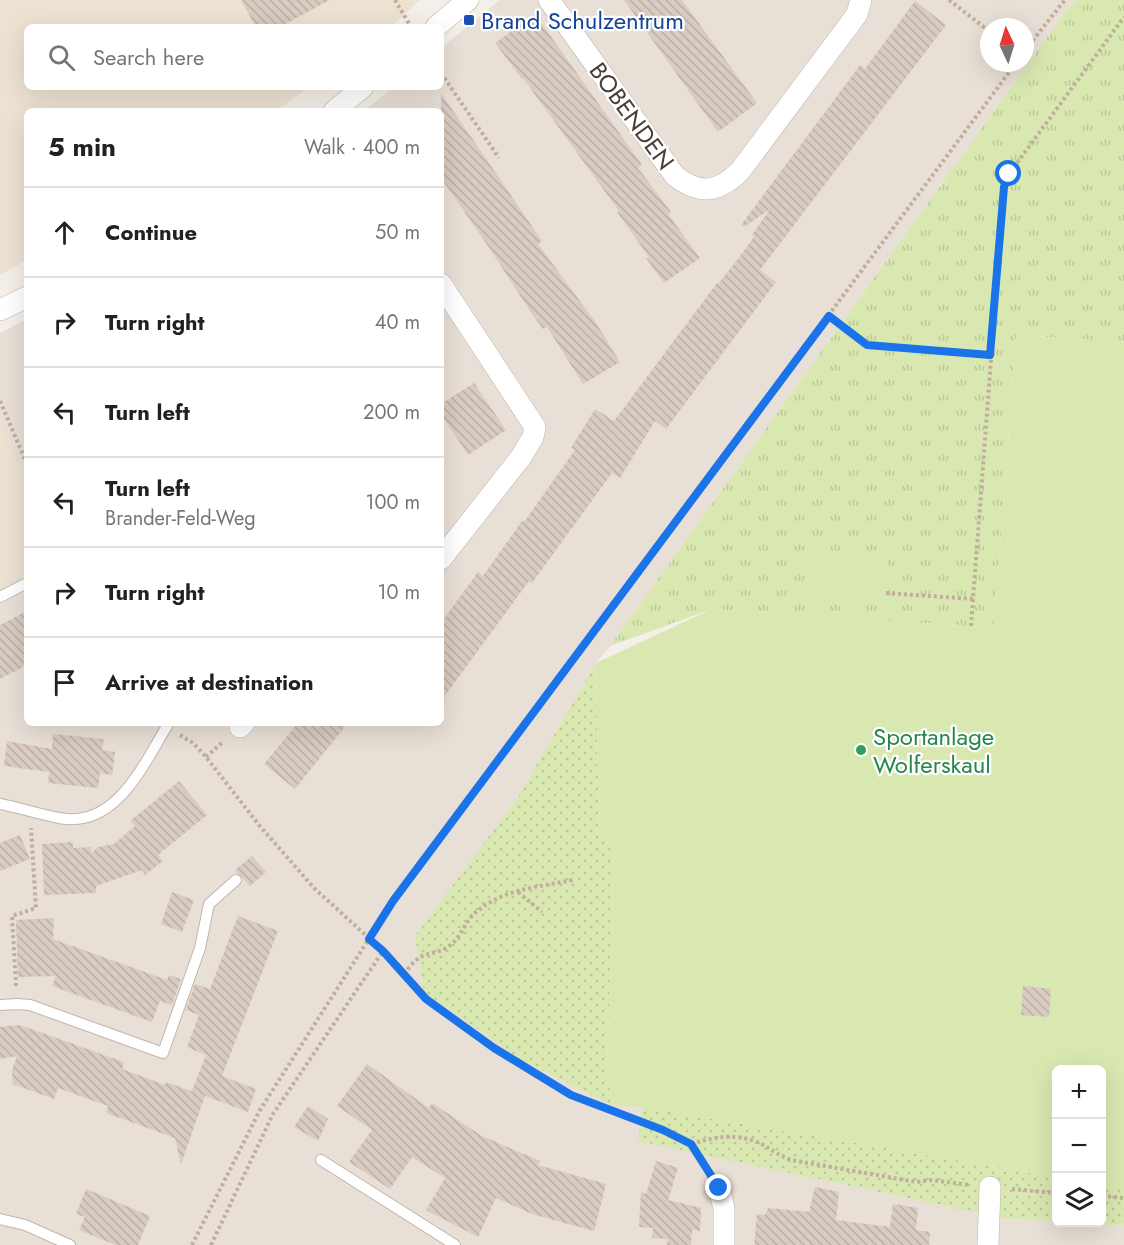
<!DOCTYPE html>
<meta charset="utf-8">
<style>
body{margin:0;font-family:Jost,sans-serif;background:#f2f2f2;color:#202124}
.controls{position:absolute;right:18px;bottom:18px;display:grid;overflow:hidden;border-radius:9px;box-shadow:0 6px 24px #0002}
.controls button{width:54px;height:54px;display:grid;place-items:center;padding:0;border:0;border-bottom:2px solid #e0e0e0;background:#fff;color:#202124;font:30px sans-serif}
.compass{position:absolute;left:980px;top:18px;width:54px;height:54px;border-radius:50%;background:#fff;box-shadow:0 6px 24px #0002;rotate:356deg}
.stop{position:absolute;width:18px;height:18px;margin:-14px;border:4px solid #1a73e8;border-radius:50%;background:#fff}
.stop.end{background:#1a73e8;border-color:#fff;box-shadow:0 2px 6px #0008}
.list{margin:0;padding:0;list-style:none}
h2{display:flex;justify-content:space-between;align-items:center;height:78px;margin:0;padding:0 24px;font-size:26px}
h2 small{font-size:20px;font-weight:400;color:#757577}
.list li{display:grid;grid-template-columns:39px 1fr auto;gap:18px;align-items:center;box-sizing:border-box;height:90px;padding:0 24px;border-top:2px solid #e0e0e0}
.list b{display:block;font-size:22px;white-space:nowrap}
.list p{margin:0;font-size:20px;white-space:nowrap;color:#757577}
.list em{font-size:20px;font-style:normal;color:#757577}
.icon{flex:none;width:33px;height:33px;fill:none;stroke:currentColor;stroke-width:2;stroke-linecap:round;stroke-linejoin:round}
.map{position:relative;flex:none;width:1124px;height:1245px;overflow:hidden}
.search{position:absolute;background:#fff;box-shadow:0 6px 24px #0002;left:24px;top:24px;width:420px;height:66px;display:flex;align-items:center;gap:15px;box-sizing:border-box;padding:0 21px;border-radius:9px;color:#757577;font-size:22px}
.panel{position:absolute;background:#fff;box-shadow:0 6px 24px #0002;left:24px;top:108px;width:420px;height:618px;border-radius:9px}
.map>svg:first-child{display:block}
.residential{fill:#e8dfd6;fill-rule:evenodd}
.education{fill:#ede1d2}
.grass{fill:url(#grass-tufts)}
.park{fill:url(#park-dots)}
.garden{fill:#d9e8b1}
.building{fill:url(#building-back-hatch)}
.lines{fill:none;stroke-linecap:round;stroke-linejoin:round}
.lane-casing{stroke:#c0b5ab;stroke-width:12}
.street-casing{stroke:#c0b5ab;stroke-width:22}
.path{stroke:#c2ae9c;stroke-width:4;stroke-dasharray:3 3;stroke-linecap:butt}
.lane{stroke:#fff;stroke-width:10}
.street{stroke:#fff;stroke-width:21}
.route{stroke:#1a73e8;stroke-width:8}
.transit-dot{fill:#1a4fb4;stroke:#fff;stroke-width:2}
.leisure-dot{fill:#2e9e5b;stroke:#fff;stroke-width:2}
.labels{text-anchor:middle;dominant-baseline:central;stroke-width:4.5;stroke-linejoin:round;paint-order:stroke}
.transit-label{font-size:24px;fill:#164399;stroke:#fff;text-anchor:start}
.street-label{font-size:24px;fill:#483e37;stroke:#fff}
.leisure-label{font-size:24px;fill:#27864d;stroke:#fff;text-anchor:start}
</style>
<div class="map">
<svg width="1124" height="1245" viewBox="0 0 1124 1245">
<defs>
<pattern id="grass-tufts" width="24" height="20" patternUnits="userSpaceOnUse" patternTransform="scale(1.5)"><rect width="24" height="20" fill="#d9e8b1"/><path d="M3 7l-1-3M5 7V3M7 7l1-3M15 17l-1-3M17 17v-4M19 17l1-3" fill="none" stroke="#bcc899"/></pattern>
<pattern id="park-dots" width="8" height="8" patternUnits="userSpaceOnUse" patternTransform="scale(1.5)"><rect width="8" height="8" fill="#d9e8b1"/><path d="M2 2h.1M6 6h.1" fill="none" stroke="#bcc899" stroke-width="1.8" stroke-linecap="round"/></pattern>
<pattern id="building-back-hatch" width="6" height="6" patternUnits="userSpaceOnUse" patternTransform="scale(1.5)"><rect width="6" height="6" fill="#d9cbc1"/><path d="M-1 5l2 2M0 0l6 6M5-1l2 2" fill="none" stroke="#bcafa6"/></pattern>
</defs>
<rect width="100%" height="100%" fill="#f4efe8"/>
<path class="residential" d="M500 0H1077L1068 8 610 646 596 663 518 797 415 937 424 992 612 1105 643 1107 639 1141 1002 1218 1124 1225V1245H0V333L27 319V723H441V111H364L393 87H441V48ZM989 27H1025V63H989Z"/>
<g class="education">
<polygon points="0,0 420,0 391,27 27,27 27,87 309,87 276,111 27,111 27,260 0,275"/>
<polygon points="0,424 27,485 27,572 0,586"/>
</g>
<polygon class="grass" points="1077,0 1124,0 1124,342 1016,335 994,628 712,609 610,646 1068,8"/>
<g class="park">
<polygon points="596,663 599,838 614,846 607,1071 612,1105 520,1059 424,992 415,936 518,797"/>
<polygon points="643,1107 1056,1177 1056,1221 1002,1218 638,1141"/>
<polygon points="1102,1185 1124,1189 1124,1225 1078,1223 1102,1222"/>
</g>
<g class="garden">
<polygon points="1016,335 1124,342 1124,1189 1102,1185 1102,1070 1056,1070 1056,1177 643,1107 612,1105 607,1071 614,846 599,838 596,663 712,609 994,628"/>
<polygon points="812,553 888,558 885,606 809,601"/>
</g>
<g class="building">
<polygon points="241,0 330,0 280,27 256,27"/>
<polygon points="624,0 682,0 757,103 718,132"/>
<polygon points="915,1 946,25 760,270 776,282 666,429 655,421 620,478 612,473 532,583 529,581 441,701 441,623 478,572 483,576 522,521 524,522 575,450 571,448 595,409 614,421 717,283 718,284 738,259 754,237 752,235 770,209 744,227 741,225 860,65 865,69"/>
<polygon points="535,14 642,165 638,168 671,212 668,214 700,258 664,283 646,258 649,257 617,212 619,211 523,78 522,79 495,43"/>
<polygon points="441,93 542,241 538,244 596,323 620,362 583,384 547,327 543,329 530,311 490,249 441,178"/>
<polygon points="474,383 506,430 468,455 441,414 441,404"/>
<polygon points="27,611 27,665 0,679 0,625"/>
<polygon points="298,723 348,723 295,789 264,764"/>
<polygon points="53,734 104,739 102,750 115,752 112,775 100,773 98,788 48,783 49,772 4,766 7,741 52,749"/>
<polygon points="179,781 207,815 158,855 163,861 145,875 142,870 96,886 96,893 44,895 42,844 73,842 73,848 91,847 91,853 98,847 114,844 135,826 130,821"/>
<polygon points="20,835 30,859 0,871 0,843"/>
<polygon points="252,856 266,872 250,886 235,870"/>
<polygon points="172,892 194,900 182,932 161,924"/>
<polygon points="238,916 278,931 222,1076 256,1089 248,1112 192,1091 206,1055 187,1047 199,1015 186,1010 195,984 210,989"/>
<polygon points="54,918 53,939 167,980 169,975 181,979 172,1005 160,1001 152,1022 52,986 56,976 18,977 16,920"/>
<polygon points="1023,986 1051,989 1049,1017 1021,1015"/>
<polygon points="20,1025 124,1062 122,1069 165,1085 166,1082 205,1096 181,1164 175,1138 106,1113 108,1106 58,1088 54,1099 13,1084 12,1070 17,1056 0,1059 0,1027"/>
<polygon points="367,1064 429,1108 432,1103 482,1136 540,1161 538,1165 606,1184 594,1231 532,1214 496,1198 478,1237 426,1210 445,1178 412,1157 390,1189 349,1162 372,1130 337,1106"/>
<polygon points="308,1106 328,1119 318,1141 294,1127"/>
<polygon points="656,1161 678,1168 668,1200 701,1208 700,1231 692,1230 691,1245 667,1245 668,1239 652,1238 653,1228 639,1227 641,1192 646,1194"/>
<polygon points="815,1187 839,1192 836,1220 890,1227 893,1204 918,1208 916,1230 930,1232 929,1245 754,1245 757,1214 765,1215 768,1208 809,1212"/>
<polygon points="86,1189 150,1216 138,1245 116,1245 79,1230 85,1217 76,1214"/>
</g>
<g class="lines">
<g class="lane-casing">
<g id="lane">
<polyline points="0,597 27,583"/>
<path d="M0 804C20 808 39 814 59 818 116 829 143 765 167 726"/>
<polyline points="0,1005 17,1004 30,1005 163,1053 200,948 209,904 236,880"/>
<polyline points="321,1160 455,1245"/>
<polyline points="0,1219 25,1225 70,1245"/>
</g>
</g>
<g class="street-casing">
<g id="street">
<path d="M549 0 675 176C700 195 718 193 740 171L849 25 857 14 861 0"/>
<polyline points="436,27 468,0"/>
<polyline points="334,111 363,87"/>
<polyline points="441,284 535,427 533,437 521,457 441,559"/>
<polyline points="0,310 27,297"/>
<polyline points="240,727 244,723"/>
<polyline points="719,1188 724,1208 724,1245"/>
<polyline points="988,1245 990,1187"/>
</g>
</g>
<g class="path">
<polyline points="395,0 411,27"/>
<polyline points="949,0 989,31"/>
<polyline points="1025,50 1065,0"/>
<polyline points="441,73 499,158"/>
<polyline points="829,316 867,346 990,355"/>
<polyline points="0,401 27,464"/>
<polyline points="886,593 973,599"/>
<polyline points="971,626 1004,187 1009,174 1124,17"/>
<path d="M180 735 193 743 206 757 259 825 314 888 383 951 426 999 494 1048 571 1095 663 1130 691 1144C714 1137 734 1133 757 1142 769 1147 777 1155 791 1160L917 1182 932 1180 969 1185"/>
<polyline points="206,757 223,742"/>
<polyline points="518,892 542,912"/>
<path d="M404 974C408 969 414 961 419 958 428 952 441 953 449 946 462 937 463 924 474 914 501 889 538 887 573 880"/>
<polyline points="16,986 12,916 36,908 31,828"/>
<polyline points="691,1144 707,1169"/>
<polyline points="1012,1189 1056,1193"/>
<polyline points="1102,1196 1124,1198"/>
<polyline points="192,1245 260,1110 393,901 1016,63"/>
<polyline points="211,1245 273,1114 383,951"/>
</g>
<use href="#lane" class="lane"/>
<use href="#street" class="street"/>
</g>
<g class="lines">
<polyline class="route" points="719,1188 691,1144 663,1130 571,1095 494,1048 426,999 383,951 369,939 393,901 829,316 867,345 990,355 1004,187 1009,174"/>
</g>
<rect class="transit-dot" x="463" y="14" width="12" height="12" rx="3"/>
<circle class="leisure-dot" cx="861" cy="750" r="6"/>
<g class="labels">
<g class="transit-label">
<text x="481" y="20">Brand Schulzentrum</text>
</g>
<g class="street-label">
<text transform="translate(632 116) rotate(54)">BOBENDEN</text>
</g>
<g class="leisure-label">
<text x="873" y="736">Sportanlage<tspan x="873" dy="28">Wolferskaul</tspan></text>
</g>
</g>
</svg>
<div class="controls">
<button>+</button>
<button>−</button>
<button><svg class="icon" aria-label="layers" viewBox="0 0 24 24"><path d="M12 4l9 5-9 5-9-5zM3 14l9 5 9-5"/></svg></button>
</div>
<svg class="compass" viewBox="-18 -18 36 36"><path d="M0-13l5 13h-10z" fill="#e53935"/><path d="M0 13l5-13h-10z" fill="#757577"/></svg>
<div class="stop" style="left:1009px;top:174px"></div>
<div class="stop end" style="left:719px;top:1188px"></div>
<div class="search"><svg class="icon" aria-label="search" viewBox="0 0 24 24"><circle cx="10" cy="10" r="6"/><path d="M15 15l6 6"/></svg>Search here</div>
<section class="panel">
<h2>5 min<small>Walk · 400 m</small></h2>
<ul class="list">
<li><svg class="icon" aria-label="ahead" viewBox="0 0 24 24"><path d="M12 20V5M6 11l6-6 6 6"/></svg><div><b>Continue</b></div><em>50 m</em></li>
<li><svg class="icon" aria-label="right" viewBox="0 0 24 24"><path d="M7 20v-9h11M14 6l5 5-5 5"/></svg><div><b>Turn right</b></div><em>40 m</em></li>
<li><svg class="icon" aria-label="left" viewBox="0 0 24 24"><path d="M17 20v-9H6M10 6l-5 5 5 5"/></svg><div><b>Turn left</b></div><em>200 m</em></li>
<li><svg class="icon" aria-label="left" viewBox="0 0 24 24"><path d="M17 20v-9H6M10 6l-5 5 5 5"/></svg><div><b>Turn left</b><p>Brander-Feld-Weg</p></div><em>100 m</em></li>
<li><svg class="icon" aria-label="right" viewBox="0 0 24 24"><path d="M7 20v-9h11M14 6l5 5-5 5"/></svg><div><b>Turn right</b></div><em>10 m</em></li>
<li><svg class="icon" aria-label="arrive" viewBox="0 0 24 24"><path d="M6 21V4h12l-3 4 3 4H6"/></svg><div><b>Arrive at destination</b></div></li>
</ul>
</section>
</div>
